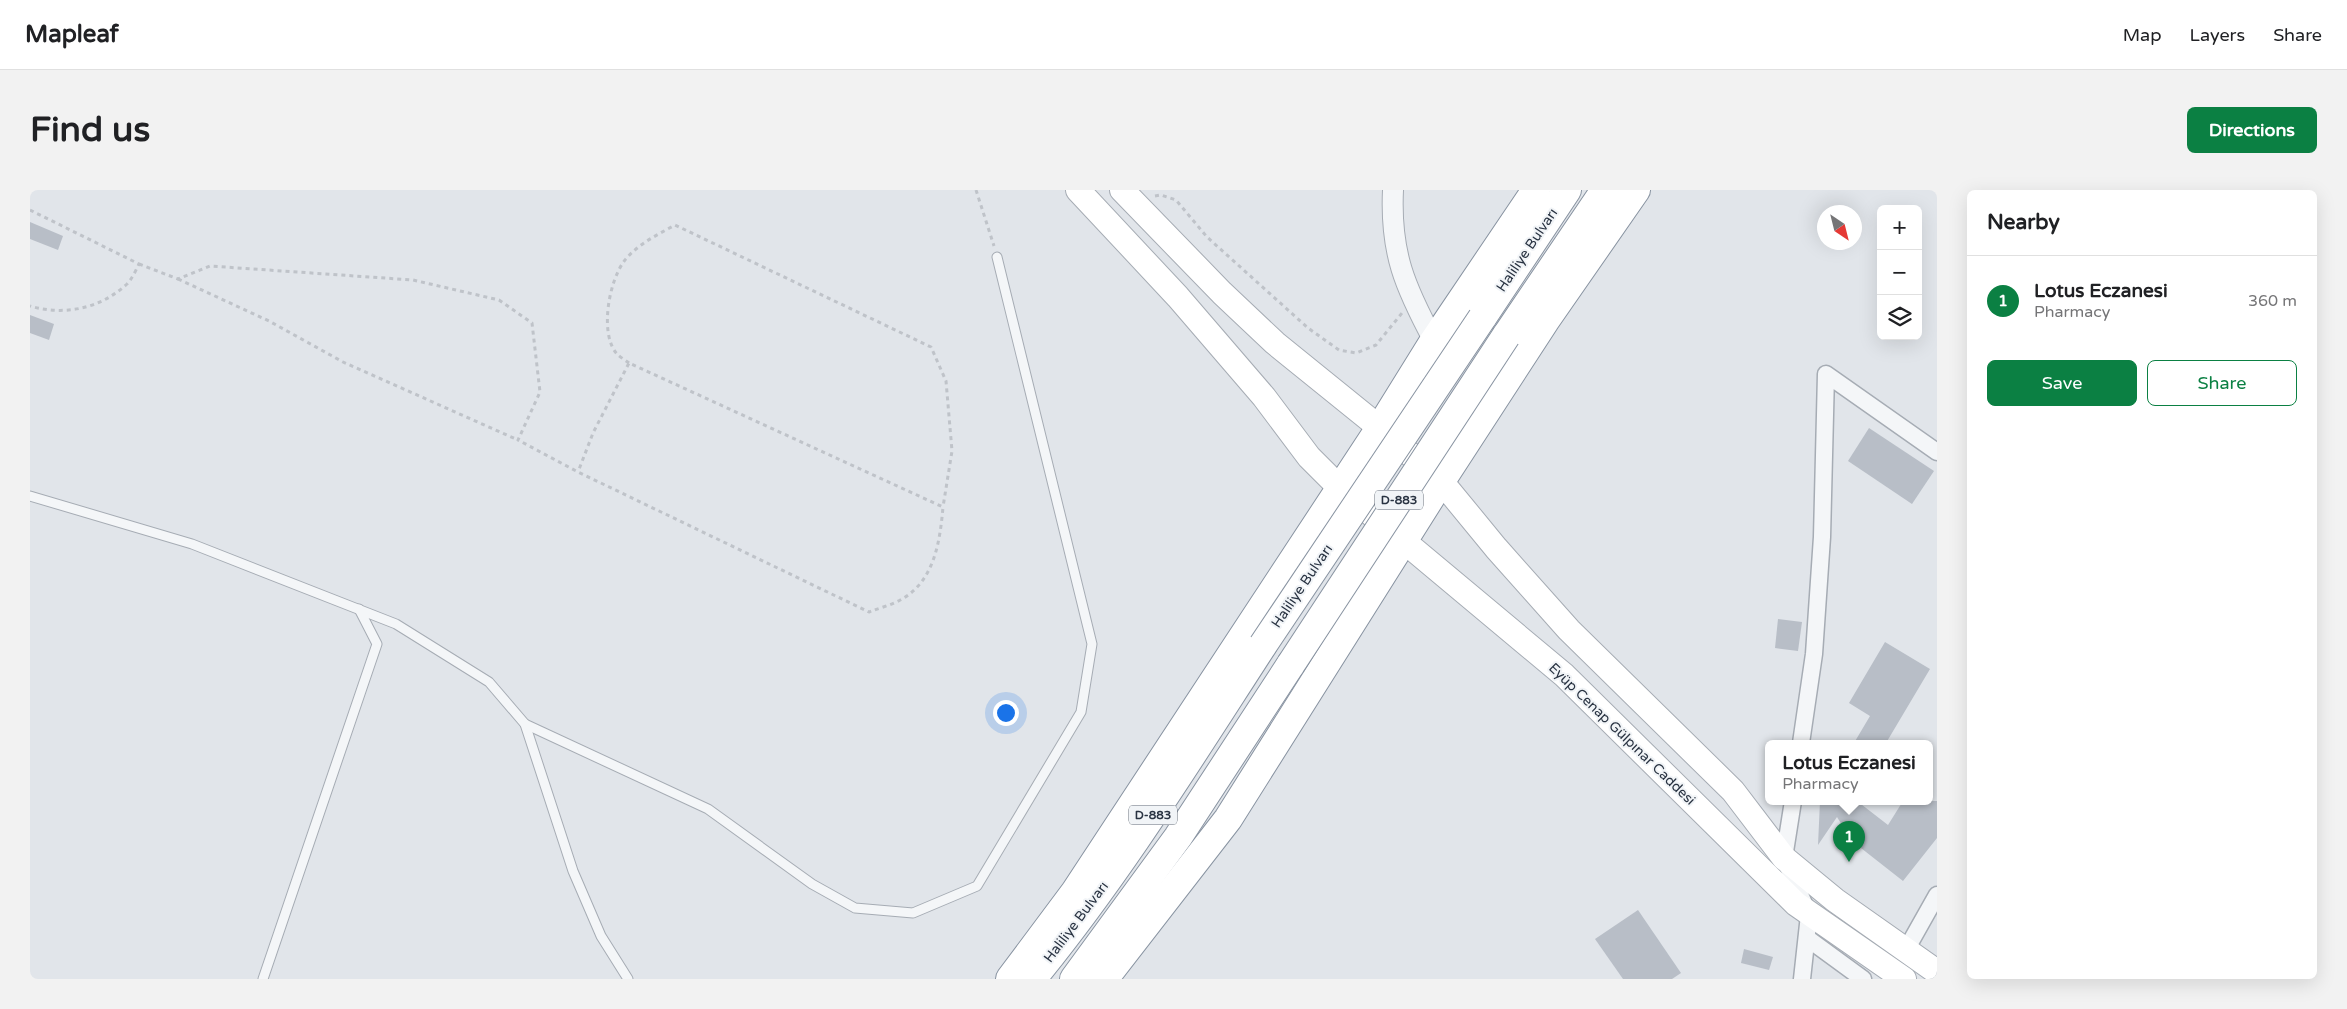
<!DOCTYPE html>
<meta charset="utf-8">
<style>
body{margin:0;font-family:"Varela Round",sans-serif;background:#f2f2f2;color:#202124}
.controls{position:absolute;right:15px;top:15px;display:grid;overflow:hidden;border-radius:8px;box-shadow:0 5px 20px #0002}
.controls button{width:45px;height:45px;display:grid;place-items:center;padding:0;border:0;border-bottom:1px solid #e0e0e0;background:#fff;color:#202124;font:25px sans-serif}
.compass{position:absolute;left:1787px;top:15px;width:45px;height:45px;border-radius:50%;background:#fff;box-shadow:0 5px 20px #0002;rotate:145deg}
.you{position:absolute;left:975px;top:522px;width:18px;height:18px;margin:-12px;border:4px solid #fff;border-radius:50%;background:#1a73e8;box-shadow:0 0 0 8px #1a73e833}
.badge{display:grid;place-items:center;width:32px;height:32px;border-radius:50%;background:#0b8043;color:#fff;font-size:16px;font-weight:700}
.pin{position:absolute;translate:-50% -41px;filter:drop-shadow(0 1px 2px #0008)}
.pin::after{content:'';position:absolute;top:26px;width:18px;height:15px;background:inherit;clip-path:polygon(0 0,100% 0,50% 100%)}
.popup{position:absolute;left:1735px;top:550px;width:168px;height:65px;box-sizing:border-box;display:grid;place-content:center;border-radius:8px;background:#fff;filter:drop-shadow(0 1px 4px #0005);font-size:16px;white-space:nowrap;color:#757577}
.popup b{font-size:19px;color:#202124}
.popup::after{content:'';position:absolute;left:50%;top:100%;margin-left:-10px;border:10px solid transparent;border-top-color:#fff}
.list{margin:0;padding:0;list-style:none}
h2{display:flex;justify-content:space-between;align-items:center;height:65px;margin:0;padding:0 20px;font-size:21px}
h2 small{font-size:16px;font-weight:400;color:#757577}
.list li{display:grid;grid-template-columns:32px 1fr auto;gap:15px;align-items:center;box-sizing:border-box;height:90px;padding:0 20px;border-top:1px solid #e0e0e0}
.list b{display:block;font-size:19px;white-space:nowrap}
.list p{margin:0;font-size:16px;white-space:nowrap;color:#757577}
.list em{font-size:16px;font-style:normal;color:#757577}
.actions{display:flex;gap:10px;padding:15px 20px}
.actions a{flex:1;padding:11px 0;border:1px solid #0b8043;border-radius:8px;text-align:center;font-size:18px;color:#0b8043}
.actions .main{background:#0b8043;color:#fff}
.icon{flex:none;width:28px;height:28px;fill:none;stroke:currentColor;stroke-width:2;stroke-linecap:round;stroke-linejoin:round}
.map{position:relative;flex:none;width:1907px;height:789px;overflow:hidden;border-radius:8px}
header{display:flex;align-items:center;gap:30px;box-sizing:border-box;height:70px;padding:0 25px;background:#fff;border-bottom:1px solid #e0e0e0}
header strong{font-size:24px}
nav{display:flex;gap:28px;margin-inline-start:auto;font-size:18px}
.intro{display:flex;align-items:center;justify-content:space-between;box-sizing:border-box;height:120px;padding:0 30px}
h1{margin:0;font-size:35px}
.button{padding:12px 22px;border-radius:8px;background:#0b8043;color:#fff;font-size:18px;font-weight:700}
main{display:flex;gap:30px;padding:0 30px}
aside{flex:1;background:#fff;border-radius:8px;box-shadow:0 5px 20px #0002}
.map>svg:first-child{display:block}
.building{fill:#b8bec7}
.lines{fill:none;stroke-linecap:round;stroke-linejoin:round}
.service-casing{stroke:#a6acb4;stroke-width:11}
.minor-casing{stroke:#a6acb4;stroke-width:19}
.tertiary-casing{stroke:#a6acb4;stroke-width:22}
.secondary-casing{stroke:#a6acb4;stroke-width:26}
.trunk-casing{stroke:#8893a1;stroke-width:30}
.path{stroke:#bfc3c9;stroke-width:3;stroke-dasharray:4 4;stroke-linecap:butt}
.service{stroke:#f4f6f8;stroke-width:9}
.minor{stroke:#f4f6f8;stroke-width:16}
.tertiary{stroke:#f4f6f8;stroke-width:20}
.secondary{stroke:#fff;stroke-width:24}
.trunk{stroke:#fff;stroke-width:28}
.trunk-bridge-casing{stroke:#8893a1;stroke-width:30;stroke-linecap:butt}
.trunk-bridge{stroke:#fff;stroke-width:28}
.labels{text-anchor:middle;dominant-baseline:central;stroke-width:4;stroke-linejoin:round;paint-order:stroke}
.shield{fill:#f1f4f7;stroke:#656d78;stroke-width:1}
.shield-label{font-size:12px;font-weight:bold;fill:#293342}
.street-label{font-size:14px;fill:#293342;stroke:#f1f4f7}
</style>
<header>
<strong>Mapleaf</strong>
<nav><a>Map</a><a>Layers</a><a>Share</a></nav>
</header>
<div class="intro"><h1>Find us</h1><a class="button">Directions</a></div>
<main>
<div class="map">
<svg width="1907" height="789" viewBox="0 0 1907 789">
<rect width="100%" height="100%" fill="#e1e5ea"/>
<g class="building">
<polygon points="0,32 33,46 28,60 0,49"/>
<polygon points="0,125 24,134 19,150 0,143"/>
<polygon points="1839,238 1904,281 1882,314 1818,271"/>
<polygon points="1748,429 1772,432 1768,461 1745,458"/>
<polygon points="1855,452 1900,479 1856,553 1824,553 1840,526 1819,513"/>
<polygon points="1790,611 1827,611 1858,635 1873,611 1907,611 1907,648 1873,691 1822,651 1807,627 1788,655"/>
<polygon points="1608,720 1651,783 1642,789 1593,789 1565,749"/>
<polygon points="1714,759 1743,767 1739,780 1711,773"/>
</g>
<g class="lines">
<g class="service-casing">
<g id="service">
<polyline points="0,306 162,354 366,434 459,492 495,534 543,681 571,746 598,789"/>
<polyline points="495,534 678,619 782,694 825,718 883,723 947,696 1051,522 1062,454 967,67"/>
<polyline points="233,789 347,454 329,419"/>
</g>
</g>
<g class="minor-casing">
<g id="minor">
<polyline points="1771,553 1784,464 1792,347 1796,184 1907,262"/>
<polyline points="1763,611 1754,668 1779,725 1772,789"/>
<polyline points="1777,748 1833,789"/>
<polyline points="1876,760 1907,705"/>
</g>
</g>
<g class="tertiary-casing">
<path id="tertiary" d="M1363 0C1360 63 1375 97 1404 151"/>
</g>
<g class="secondary-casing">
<g id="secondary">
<polyline points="1048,0 1148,107 1234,207 1279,267 1309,297 1534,485 1766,714 1874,789"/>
<polyline points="1092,0 1192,103 1245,153 1350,238 1411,291 1466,358 1539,440 1703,601 1754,668 1805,710 1907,782"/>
</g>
</g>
<g class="trunk-casing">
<g id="trunk">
<polyline points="1452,128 1537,0"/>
<polyline points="1476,146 1575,0"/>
<polyline points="980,789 1045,702 1350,238 1404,151 1506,0"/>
<path d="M1002 789C1088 684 1159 569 1233 455"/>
<polyline points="1044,789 1148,647 1261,474"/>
<polyline points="1074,789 1198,629 1411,291 1515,131 1606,0"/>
</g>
</g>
<g class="path">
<polyline points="946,0 964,56"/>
<polyline points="1125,6 1131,5 1146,10 1177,47 1278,138 1309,160 1326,163 1346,155 1372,123"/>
<path d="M0 20 109 74C106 80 102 89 97 94 70 119 34 126 0 116"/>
<path d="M109 74 148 89 180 76 383 90 469 110 502 133 510 202 488 250 548 282 839 422C849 418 862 415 872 409 904 391 910 352 913 317L599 173 563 243 548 282"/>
<polyline points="148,89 239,131 313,172 488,250"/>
<path d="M599 173C595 170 590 167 587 164 569 144 579 90 595 70 608 54 627 45 645 35L901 157 916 191 922 261 913 317"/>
</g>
<use href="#service" class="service"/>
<use href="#minor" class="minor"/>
<use href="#tertiary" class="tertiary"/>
<use href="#secondary" class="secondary"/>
<use href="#trunk" class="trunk"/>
<g class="trunk-bridge-casing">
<g id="trunk-bridge">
<polyline points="1233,455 1452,128"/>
<polyline points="1261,474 1476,146"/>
</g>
</g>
<use href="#trunk-bridge" class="trunk-bridge"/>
</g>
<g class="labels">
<g class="shield">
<rect x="1345" y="300.5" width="48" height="19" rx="4"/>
<rect x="1099" y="615.5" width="48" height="19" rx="4"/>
</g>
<g class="shield-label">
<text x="1369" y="310">D-883</text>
<text x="1123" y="625">D-883</text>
</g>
<g class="street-label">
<text transform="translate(1497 60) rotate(-56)">Haliliye Bulvarı</text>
<text transform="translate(1272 396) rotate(-56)">Haliliye Bulvarı</text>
<text transform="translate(1592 544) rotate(44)">Eyüp Cenap Gülpınar Caddesi</text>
<text transform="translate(1046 732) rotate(-53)">Haliliye Bulvarı</text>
</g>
</g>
</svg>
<div class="controls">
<button>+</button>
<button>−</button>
<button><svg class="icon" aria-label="layers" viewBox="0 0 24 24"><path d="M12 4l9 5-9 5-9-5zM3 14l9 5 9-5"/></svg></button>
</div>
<svg class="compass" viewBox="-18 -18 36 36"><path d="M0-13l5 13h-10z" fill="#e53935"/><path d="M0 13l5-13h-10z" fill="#757577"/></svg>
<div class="you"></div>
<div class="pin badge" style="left:1819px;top:672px">1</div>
<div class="popup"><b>Lotus Eczanesi</b>Pharmacy</div>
</div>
<aside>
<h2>Nearby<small></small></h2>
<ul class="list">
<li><span class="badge">1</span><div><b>Lotus Eczanesi</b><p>Pharmacy</p></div><em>360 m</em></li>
</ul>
<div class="actions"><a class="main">Save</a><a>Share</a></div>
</aside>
</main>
